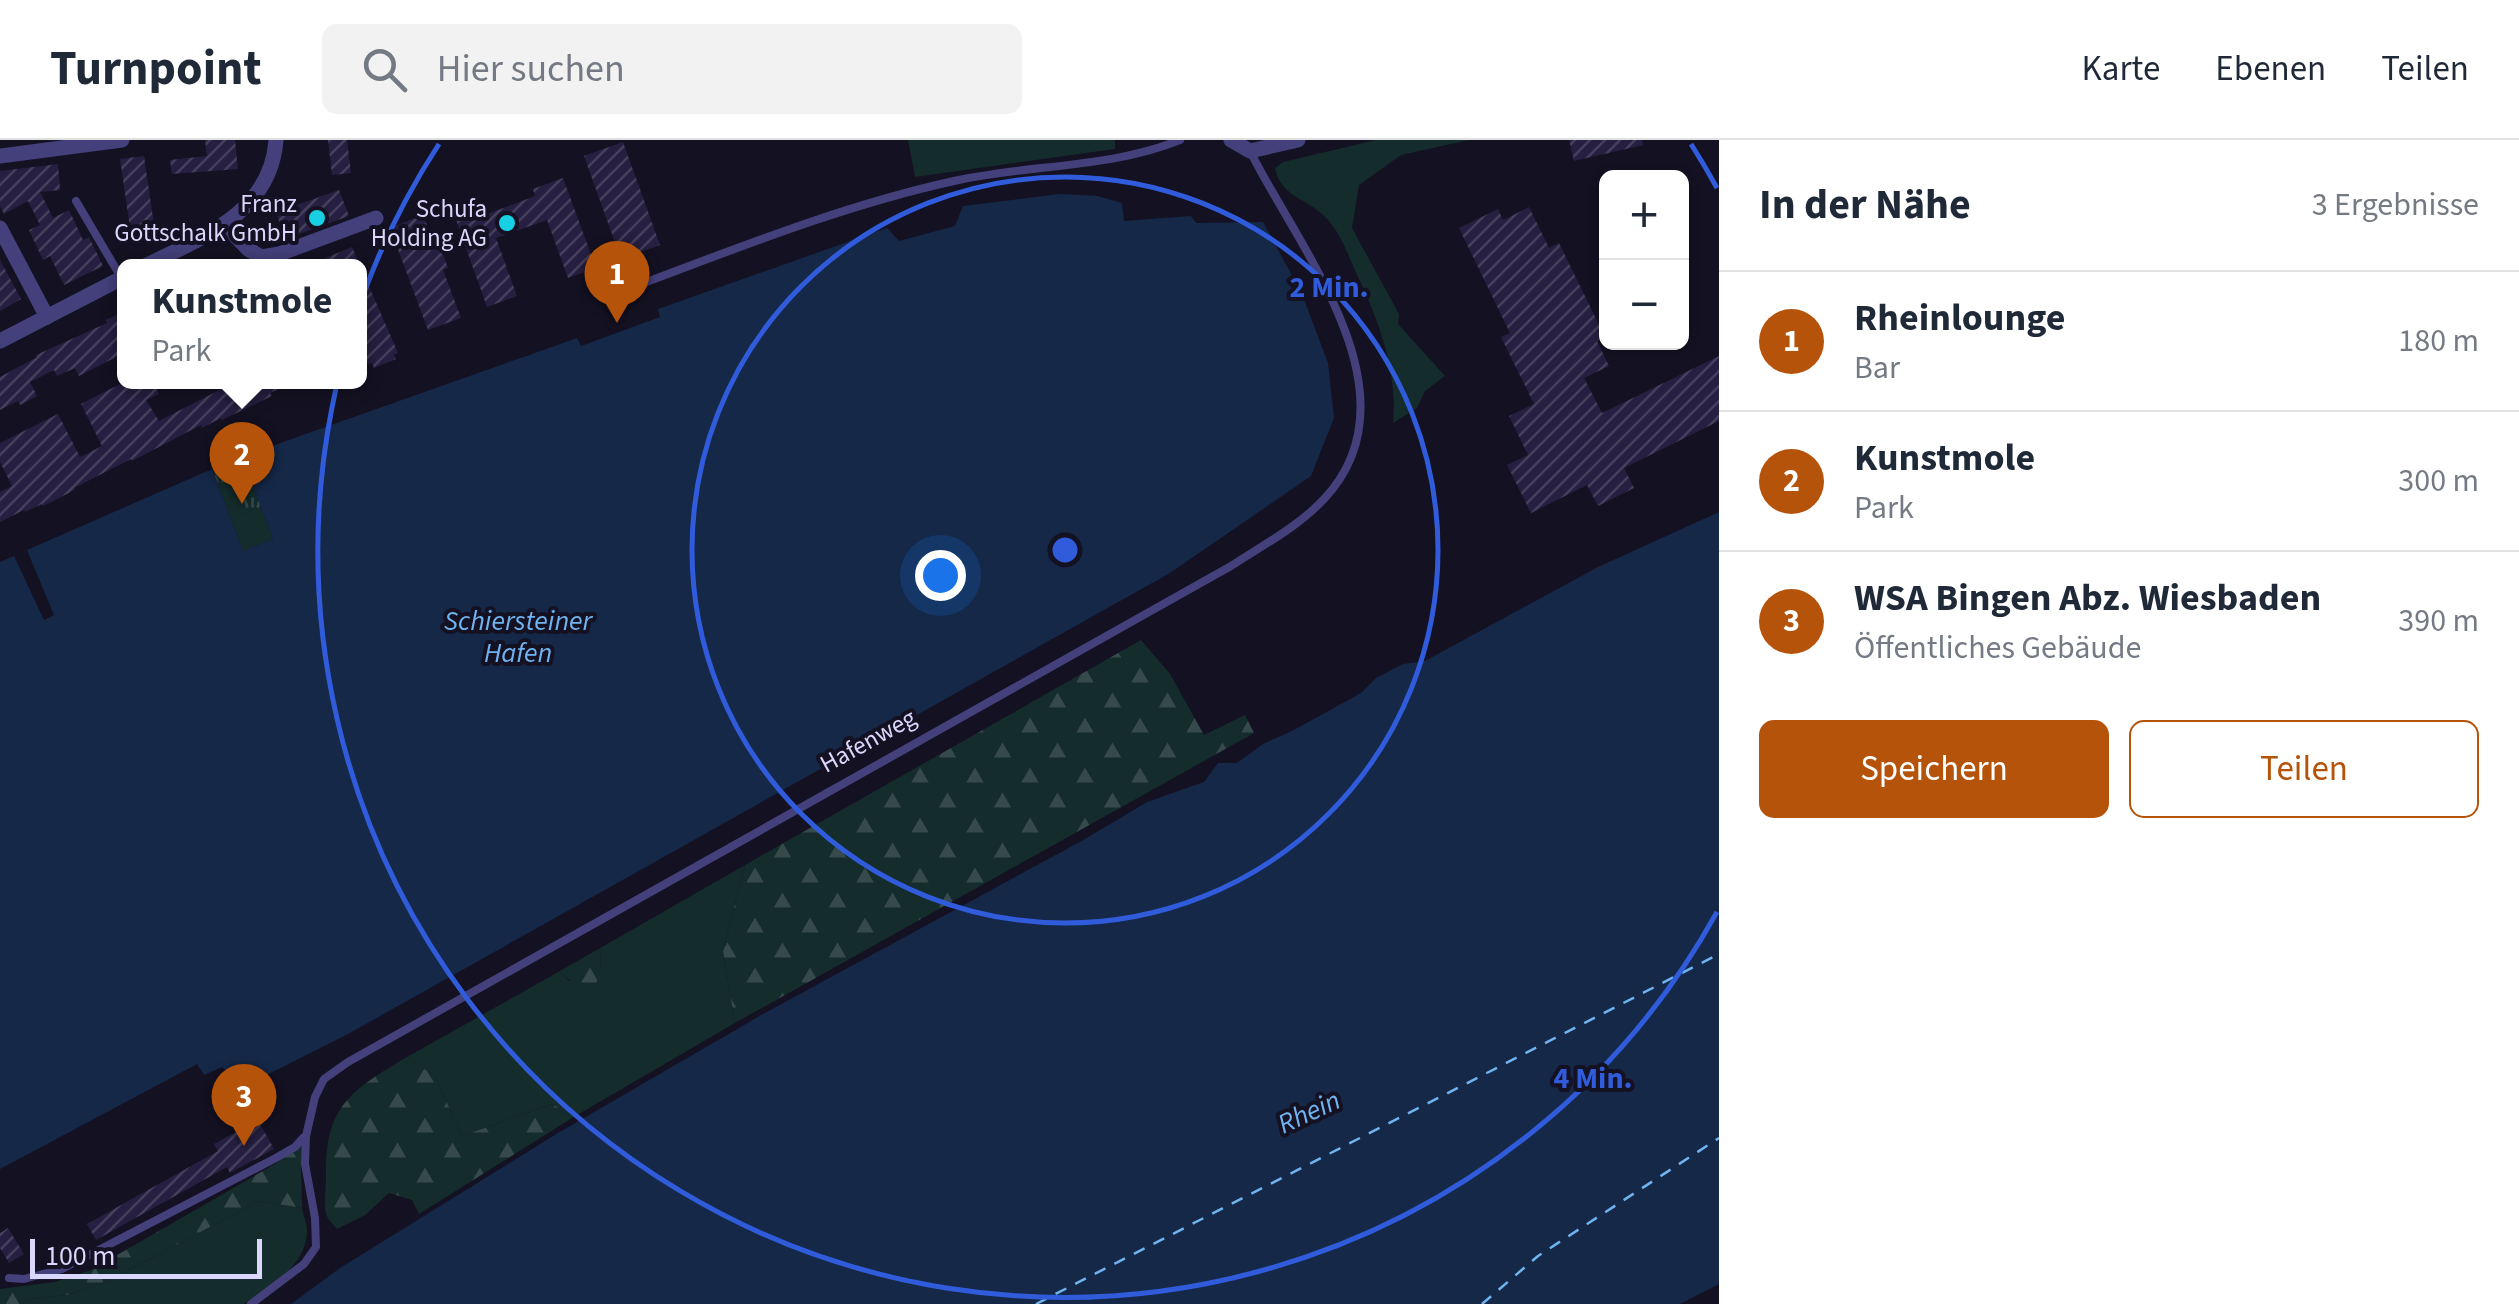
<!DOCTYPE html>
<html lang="de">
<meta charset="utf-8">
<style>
body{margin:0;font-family:"Source Sans 3",sans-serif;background:#f2f2f3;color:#1f2937}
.controls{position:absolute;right:30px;top:30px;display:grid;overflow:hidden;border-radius:15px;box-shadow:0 2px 8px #0004}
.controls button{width:90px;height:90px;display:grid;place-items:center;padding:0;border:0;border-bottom:2px solid #e0e1e3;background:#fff;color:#1f2937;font:50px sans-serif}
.scale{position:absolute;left:30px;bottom:25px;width:232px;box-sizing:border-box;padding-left:10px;border:5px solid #dbd6fb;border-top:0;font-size:28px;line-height:35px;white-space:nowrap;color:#dbd6fb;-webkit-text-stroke:8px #141122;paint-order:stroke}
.you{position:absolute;left:940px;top:435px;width:35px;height:35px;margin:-25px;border:8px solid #fff;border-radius:50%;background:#1a73e8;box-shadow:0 0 0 15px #1a73e833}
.badge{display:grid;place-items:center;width:65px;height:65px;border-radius:50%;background:#b45309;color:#fff;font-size:32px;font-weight:700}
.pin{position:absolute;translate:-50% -82px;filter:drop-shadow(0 2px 5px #0008)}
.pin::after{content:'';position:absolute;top:52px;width:35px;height:30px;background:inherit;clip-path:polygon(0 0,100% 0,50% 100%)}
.popup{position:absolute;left:117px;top:119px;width:250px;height:130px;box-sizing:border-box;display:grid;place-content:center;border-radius:15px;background:#fff;filter:drop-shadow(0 2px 8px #0005);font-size:32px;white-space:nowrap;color:#747a83}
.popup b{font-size:38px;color:#1f2937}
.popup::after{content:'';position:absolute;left:50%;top:100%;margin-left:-20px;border:20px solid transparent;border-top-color:#fff}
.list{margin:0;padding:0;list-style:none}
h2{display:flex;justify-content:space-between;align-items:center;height:130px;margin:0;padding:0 40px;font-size:42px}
h2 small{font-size:32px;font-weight:400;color:#747a83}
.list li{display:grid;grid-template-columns:65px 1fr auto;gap:30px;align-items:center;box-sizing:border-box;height:140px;padding:0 40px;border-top:2px solid #e0e1e3}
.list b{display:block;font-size:38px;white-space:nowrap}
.list p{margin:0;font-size:32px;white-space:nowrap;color:#747a83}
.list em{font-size:32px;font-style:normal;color:#747a83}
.actions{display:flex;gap:20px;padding:30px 40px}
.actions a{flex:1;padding:22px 0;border:2px solid #b45309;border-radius:15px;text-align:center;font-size:35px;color:#b45309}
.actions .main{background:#b45309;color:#fff}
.icon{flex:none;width:55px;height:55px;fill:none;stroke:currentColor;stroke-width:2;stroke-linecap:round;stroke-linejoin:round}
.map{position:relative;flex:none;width:1719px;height:1164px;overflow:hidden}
header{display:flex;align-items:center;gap:60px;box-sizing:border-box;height:140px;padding:0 50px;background:#fff;border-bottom:2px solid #e0e1e3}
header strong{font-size:48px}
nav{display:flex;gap:55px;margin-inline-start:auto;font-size:35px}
.search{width:700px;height:90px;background:#f2f2f3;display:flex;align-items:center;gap:25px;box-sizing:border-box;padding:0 35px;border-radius:15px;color:#747a83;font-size:38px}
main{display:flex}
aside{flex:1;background:#fff}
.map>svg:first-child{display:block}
.grass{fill:#142c2b}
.forest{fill:url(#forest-firs)}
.park{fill:url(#park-tufts)}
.water{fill:#152848}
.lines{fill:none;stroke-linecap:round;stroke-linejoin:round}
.ferry{stroke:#6fb3f0;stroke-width:2.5;stroke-dasharray:12 10;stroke-linecap:butt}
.building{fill:url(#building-hatch)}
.service{stroke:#43407c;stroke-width:8}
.minor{stroke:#43407c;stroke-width:15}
.ring{fill:none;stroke:#305cdc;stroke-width:5}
.poi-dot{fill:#18cfe4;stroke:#141122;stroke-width:4}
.labels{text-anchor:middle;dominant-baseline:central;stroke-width:8;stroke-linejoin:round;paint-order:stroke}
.poi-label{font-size:25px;fill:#dbd6fb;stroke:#141122;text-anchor:end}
.street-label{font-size:25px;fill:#dbd6fb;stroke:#141122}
.water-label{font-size:28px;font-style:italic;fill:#6fb3f0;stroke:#141122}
.centre{fill:#305cdc;stroke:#141122;stroke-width:5}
.ring-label{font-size:30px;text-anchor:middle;font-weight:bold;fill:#305cdc;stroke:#141122;stroke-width:8;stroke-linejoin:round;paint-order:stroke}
</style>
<header>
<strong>Turnpoint</strong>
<div class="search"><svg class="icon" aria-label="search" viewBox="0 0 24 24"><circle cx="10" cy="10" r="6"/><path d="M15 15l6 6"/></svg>Hier suchen</div>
<nav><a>Karte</a><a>Ebenen</a><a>Teilen</a></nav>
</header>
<main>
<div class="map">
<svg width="1719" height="1164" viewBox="0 0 1719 1164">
<defs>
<pattern id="forest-firs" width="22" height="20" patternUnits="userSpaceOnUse" patternTransform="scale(2.5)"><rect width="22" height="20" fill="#142c2b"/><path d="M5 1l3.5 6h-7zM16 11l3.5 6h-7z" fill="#364a4b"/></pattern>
<pattern id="park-tufts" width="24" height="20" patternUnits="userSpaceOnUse" patternTransform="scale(2.5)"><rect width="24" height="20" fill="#142c2b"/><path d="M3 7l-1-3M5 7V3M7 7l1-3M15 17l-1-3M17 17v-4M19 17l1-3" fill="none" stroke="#364a4b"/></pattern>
<pattern id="building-hatch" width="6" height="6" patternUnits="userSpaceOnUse" patternTransform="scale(2.5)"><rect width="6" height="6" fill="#261f41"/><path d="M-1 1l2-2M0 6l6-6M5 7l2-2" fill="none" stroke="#453f5d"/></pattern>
</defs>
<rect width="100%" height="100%" fill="#141122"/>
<g class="grass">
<polygon points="908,0 1115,0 1115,9 915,37"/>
<path d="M1376 0H1469L1401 15 1359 45 1352 88 1399 174 1398 184 1445 236 1425 251 1417 268 1393 283C1398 228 1377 177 1354 128 1347 112 1340 93 1328 80 1310 58 1281 59 1275 28L1283 22Z"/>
<polygon points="745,725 723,811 735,883 572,978 553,964 462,996 435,936 407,917 560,831 569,841 601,829 600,815 602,807"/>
<path d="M259 1061 302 1068C303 1075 308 1085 307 1092 306 1126 269 1148 244 1164H20L31 1159 67 1155 112 1139Z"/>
</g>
<g class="forest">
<polygon points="1141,500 1170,534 1204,595 1245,575 1254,593 735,883 723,811 745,725"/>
<path d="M602 807 600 815 601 829 596 844C580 845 570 844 560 831Z"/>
<path d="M407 917 435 936 462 996 553 964 572 978 419 1074 412 1060 389 1053 365 1075 337 1089C334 1085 329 1081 327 1076 323 1066 326 1048 326 1037 325 966 350 951 407 917Z"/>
<polygon points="305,1002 301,1024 302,1068 259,1061 112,1139 67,1155 31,1159 20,1164 0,1164 0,1149 55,1142 91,1130 275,1024 295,1007"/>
</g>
<polygon class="park" points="242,317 273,399 243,411 212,329"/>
<g class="water">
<polygon points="1059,54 1098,56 1122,63 1124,81 1191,76 1196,83 1263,82 1302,154 1328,223 1334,278 1311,336 1170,433 348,894 247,945 238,944 222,927 204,935 197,924 0,1029 0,422 14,416 44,480 54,475 27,410 212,329 243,411 273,399 242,317 246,315 577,198 581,206 660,177 658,169 887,88 899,101 955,86 963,66"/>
<polygon points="1719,372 1719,1144 1680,1164 291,1164 340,1128 558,993 763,874 1085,699 1147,662 1204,642 1218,623 1237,623 1263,604 1292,591 1361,553 1376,538 1403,524 1425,521 1598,427"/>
</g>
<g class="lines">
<g class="ferry">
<polyline points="1036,1164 1719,814"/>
<polyline points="1482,1164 1538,1116 1719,998"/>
</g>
</g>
<g class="building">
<polygon points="205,0 235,0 238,29 172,34 170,20 207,16"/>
<polygon points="328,0 347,0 351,33 332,35"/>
<polygon points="1569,0 1642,0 1643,5 1574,21"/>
<polygon points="623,2 660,105 621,119 584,16"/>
<polygon points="144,16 155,92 131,95 120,19"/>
<polygon points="58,24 60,50 40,52 53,78 69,70 83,100 89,97 103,126 64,145 50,116 43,120 29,90 40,85 28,61 4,74 0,66 0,31"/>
<polygon points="563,38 596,128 568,138 547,80 496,98 517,156 487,167 455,77 484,67 487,74 535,56 533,49"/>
<polygon points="339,50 349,76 285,99 275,69 293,63 294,66"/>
<polygon points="1529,67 1549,108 1559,103 1605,197 1597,201 1609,226 1584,238 1602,273 1719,216 1719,281 1624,328 1634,348 1598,366 1587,345 1531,373 1507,325 1528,315 1509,276 1534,264 1501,197 1510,193 1459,88 1498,69 1503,80"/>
<polygon points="423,75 435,106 439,104 448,128 443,130 461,178 428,190 390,88"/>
<polygon points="352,107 398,213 394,215 396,219 374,228 372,223 368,224 360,204 360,126 306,126"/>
<polygon points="0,120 21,159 0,171"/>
<polygon points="124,171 124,196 120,198 124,213 79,236 75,228 57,236 54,230 30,242 37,256 20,265 18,261 0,270 0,237 37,217 36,215 107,183 106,180"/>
<polygon points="124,242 153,242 159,254 146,260 159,281 235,242 294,242 270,253 272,256 222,280 221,278 202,288 201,285 132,321 131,319 74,348 75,350 43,366 42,364 25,372 24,370 0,382 0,352 12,346 0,322 0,303 58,274 80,317 102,306 81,264"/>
<polygon points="258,980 274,1009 230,1033 227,1027 96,1100 87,1084 218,1011 214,1004"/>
<polygon points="8,1088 24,1114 9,1123 0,1108 0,1093"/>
</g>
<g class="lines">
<g class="service">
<polyline points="76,61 122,139"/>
<path d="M620 152C730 111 840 66 954 41 1029 24 1108 29 1180 0"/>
<polyline points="9,1138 24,1139 62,1129 274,1019 295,1007 304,997"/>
<path d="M251 1164 304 1124 316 1107 315 1078 305 1024 306 996 315 957 324 939 348 922 1231 426C1263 405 1298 387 1324 359 1422 255 1298 108 1250 11"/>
</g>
<g class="minor">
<polyline points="1231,0 1250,11 1298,0"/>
<polyline points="0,16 122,0"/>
<polyline points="225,85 248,109 261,117 279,114 376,78"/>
<polyline points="0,88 47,177"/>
<path d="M145 126C201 98 271 73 276 0"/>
<polyline points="0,201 124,137"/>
</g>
</g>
<g class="ring">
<circle cx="1065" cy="410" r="373"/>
<path d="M1717 772A746 746 0 1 1 439 4M1691 4A746 746 0 0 1 1717 48"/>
</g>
<g class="poi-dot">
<circle cx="317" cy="78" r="10"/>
<circle cx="507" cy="83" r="10"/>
</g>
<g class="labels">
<g class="poi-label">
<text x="297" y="64">Franz<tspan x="297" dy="29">Gottschalk GmbH</tspan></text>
<text x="487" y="69">Schufa<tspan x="487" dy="29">Holding AG</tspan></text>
</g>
<g class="street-label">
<text transform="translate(868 601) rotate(-29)">Hafenweg</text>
</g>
<g class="water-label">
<text x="518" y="481">Schiersteiner<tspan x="518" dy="32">Hafen</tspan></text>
<text transform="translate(1309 972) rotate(-25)">Rhein</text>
</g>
</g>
<circle cx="1065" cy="410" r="15" class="centre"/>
<g class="ring-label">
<text x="1329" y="157">2 Min.</text>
<text x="1593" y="948">4 Min.</text>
</g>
</svg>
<div class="controls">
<button>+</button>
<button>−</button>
</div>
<div class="scale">100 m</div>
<div class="you"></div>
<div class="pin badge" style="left:617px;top:183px">1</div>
<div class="pin badge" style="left:242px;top:364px">2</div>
<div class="popup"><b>Kunstmole</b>Park</div>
<div class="pin badge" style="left:244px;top:1006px">3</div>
</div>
<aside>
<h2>In der Nähe<small>3 Ergebnisse</small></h2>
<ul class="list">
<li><span class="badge">1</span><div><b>Rheinlounge</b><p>Bar</p></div><em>180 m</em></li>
<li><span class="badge">2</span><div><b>Kunstmole</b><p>Park</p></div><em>300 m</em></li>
<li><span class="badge">3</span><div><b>WSA Bingen Abz. Wiesbaden</b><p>Öffentliches Gebäude</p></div><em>390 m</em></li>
</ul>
<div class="actions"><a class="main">Speichern</a><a>Teilen</a></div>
</aside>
</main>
